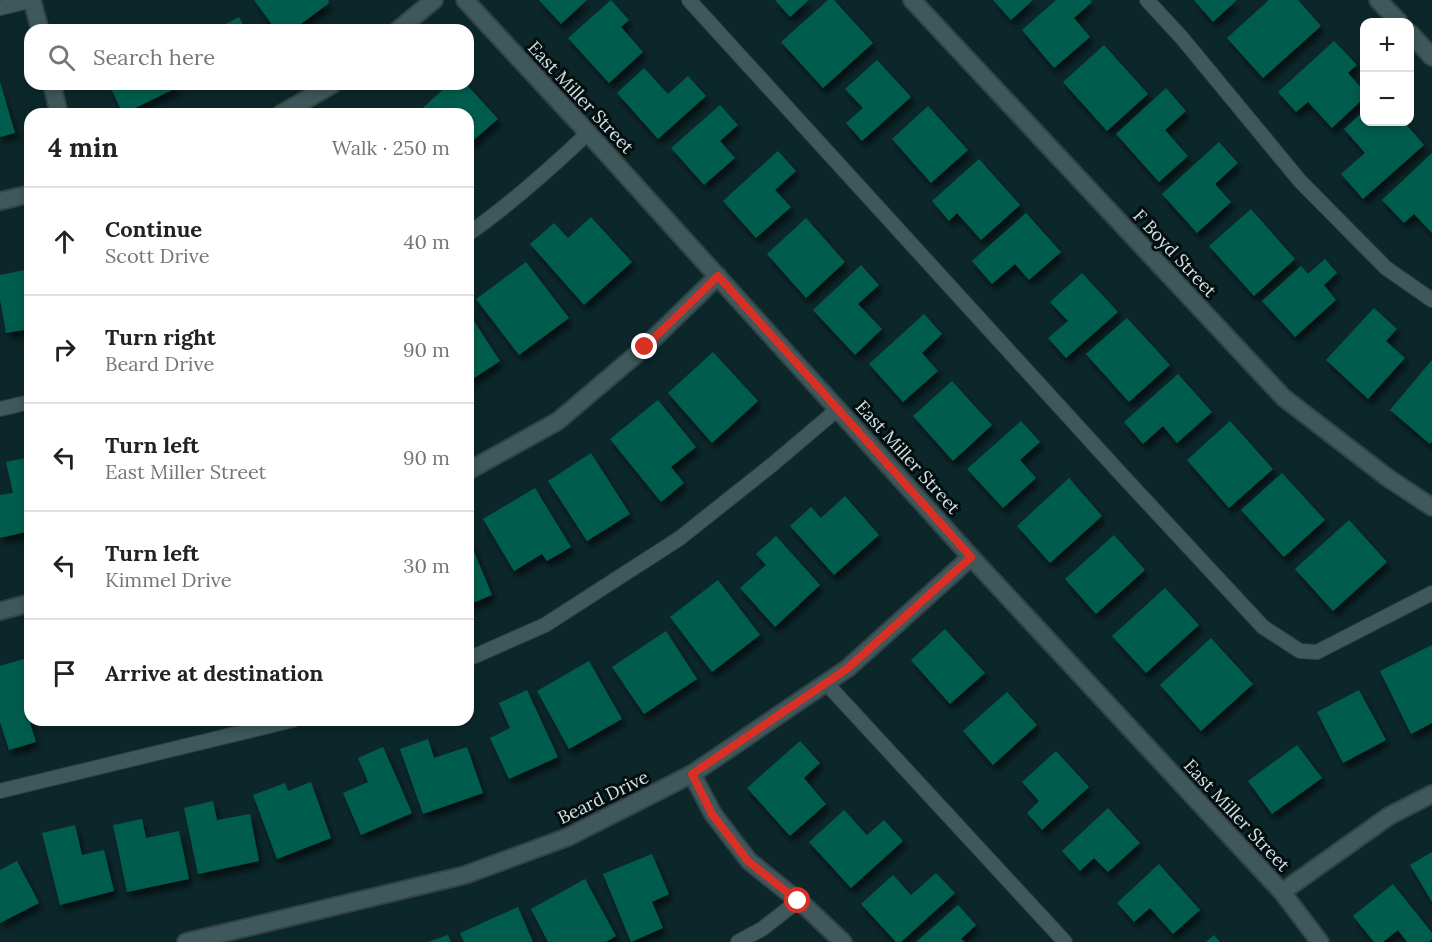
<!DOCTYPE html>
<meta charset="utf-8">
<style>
body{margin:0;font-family:Lora,serif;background:#f6f6f6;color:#222}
.controls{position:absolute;right:18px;top:18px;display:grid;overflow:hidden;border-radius:12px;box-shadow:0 3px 9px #0003}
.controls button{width:54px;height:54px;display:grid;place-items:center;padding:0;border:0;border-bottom:2px solid #e0e0e0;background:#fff;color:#222;font:30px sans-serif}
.stop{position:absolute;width:18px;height:18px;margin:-14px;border:4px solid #d93025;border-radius:50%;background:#fff}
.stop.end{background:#d93025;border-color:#fff;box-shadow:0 2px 6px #0008}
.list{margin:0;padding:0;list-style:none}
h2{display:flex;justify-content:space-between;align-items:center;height:78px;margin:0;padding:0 24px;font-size:26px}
h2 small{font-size:20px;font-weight:400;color:#767676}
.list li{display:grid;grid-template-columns:39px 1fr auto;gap:18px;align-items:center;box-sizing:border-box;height:108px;padding:0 24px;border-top:2px solid #e0e0e0}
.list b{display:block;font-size:22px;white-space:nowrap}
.list p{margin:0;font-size:20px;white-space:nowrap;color:#767676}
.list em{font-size:20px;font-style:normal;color:#767676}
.icon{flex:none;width:33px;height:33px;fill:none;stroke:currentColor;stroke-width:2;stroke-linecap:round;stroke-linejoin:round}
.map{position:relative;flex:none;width:1432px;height:942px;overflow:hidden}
.search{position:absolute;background:#fff;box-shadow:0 3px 9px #0003;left:24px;top:24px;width:450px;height:66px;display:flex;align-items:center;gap:15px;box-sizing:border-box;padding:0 21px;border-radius:18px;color:#767676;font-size:22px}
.panel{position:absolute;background:#fff;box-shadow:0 3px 9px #0003;left:24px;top:108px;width:450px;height:618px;border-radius:18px}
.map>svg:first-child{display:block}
.building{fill:#045d4d;filter:url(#shadow)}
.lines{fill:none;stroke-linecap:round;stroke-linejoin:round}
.service-casing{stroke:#324245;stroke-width:16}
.minor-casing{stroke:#324245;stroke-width:20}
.service{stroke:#3e585c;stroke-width:14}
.minor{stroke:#3e585c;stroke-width:16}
.route{stroke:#d93025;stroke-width:8}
.labels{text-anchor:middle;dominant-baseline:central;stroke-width:6;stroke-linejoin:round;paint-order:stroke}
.street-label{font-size:18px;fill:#d2e1e3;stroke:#040e0f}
</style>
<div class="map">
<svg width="1432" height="942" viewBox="0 0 1432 942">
<defs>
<filter id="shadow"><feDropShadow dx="3.5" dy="6" stdDeviation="3" flood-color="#0009"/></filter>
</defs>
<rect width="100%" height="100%" fill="#0c272a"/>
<g class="building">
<polygon points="254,0 328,0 329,3 293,30 276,30"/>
<polygon points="539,0 587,0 561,24"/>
<polygon points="611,0 629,20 621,27 643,52 609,83 568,38"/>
<polygon points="775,0 809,0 790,17"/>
<polygon points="828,0 834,0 873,43 823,88 781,42"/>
<polygon points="993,0 1033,0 1011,20"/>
<polygon points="1056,0 1090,0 1092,2 1074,18 1090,37 1054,68 1022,30"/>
<polygon points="1194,0 1237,0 1213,22"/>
<polygon points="1269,0 1298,0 1321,26 1263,78 1227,38"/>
<polygon points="239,17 246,30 214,30"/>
<polygon points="1334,41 1357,65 1348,73 1364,91 1364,98 1332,128 1308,102 1296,112 1278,92"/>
<polygon points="1104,45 1148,94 1107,131 1063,82"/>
<polygon points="877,60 911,97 862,141 846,123 863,108 845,89"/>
<polygon points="644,68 668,94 688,76 706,96 658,139 617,93"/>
<polygon points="0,82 15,133 0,137"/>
<polygon points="109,84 177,84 178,87 123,114"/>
<polygon points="449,84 466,84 498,119 468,145 468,114 416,114"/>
<polygon points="1166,88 1186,111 1165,130 1188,156 1159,182 1116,134"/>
<polygon points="720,105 738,125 720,141 735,158 704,185 671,148"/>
<polygon points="928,106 968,150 931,183 892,139"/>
<polygon points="1364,111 1364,122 1404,122 1424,145 1363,199 1341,174 1365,153 1344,129"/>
<polygon points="1219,142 1238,163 1215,184 1231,202 1197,233 1162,194"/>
<polygon points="778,151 796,171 775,190 791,207 756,238 723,201"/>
<polygon points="1432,153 1432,233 1414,214 1404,223 1382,200"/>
<polygon points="979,159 1020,205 981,240 957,213 949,221 932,201"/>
<polygon points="1251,209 1295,259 1254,296 1209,246"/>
<polygon points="1026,213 1061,252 1029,280 1015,264 992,284 972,261"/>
<polygon points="591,217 632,262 584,305 530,244 554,223 568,238"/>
<polygon points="806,218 845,262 806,298 767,254"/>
<polygon points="1325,259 1337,273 1324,285 1336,300 1295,337 1262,301 1301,266 1308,274"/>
<polygon points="526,262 569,318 519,355 476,299"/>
<polygon points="861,265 879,285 858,304 882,329 855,355 813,310"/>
<polygon points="30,269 30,329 6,333 0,299 0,275"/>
<polygon points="1082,273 1118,312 1066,358 1048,338 1068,321 1050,302"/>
<polygon points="1374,308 1397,329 1386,341 1405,358 1368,399 1326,360"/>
<polygon points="468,312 500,361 468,382"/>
<polygon points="924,314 942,334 922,353 938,371 903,402 869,364"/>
<polygon points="1127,318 1170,365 1129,402 1086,354"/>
<polygon points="713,352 758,401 712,443 668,393"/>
<polygon points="1432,360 1432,442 1430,444 1390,410"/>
<polygon points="1178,374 1212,412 1177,443 1163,426 1143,444 1124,422"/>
<polygon points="952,381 992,425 953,461 913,416"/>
<polygon points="658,400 696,447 671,467 684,483 661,502 610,439"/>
<polygon points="1021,421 1040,442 1020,460 1036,478 1003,508 967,469"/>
<polygon points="1230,421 1273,469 1229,508 1187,460"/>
<polygon points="591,453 630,514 587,541 548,481"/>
<polygon points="30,457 30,531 0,538 0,495 13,493 6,462"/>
<polygon points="1282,473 1325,520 1284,557 1241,510"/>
<polygon points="1069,478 1102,516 1050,563 1017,526"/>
<polygon points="535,488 571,547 547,561 542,554 514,571 483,519"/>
<polygon points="845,496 879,535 834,575 790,526 811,507 821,518"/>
<polygon points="1349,520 1387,562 1333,611 1295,569"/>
<polygon points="1114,535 1145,570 1096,614 1065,579"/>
<polygon points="776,536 820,585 775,627 740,588 766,565 756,554"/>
<polygon points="468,537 492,595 468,605"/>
<polygon points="718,580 760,635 712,672 670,617"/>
<polygon points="1165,588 1199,625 1146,673 1112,636"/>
<polygon points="945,629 985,673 950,704 911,660"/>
<polygon points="666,631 697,679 644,714 612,667"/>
<polygon points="1211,638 1253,684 1201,731 1160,685"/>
<polygon points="1432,645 1432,723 1411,734 1380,671"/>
<polygon points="30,657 30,720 37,720 30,723 36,742 9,750 0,722 0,666"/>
<polygon points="589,661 622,719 569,749 537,691"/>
<polygon points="527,690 558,757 509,779 490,738 510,728 499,703"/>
<polygon points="1359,690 1386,740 1343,763 1317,712"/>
<polygon points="1007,692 1037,725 993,765 963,731"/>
<polygon points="428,739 434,758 467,747 483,793 423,814 400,749"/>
<polygon points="800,741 820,763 804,778 826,804 790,836 747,788"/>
<polygon points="1297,745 1322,778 1272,814 1248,781"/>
<polygon points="383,747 412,813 361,835 343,793 368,782 358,758"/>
<polygon points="1056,751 1089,787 1042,830 1027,813 1039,801 1022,782"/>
<polygon points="311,782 331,838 277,859 253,795 285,783 288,791"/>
<polygon points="213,801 217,820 250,814 259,861 198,874 184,808"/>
<polygon points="1108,808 1140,843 1108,872 1094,858 1080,871 1062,851"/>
<polygon points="844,810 867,835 884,820 903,841 851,888 809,842"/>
<polygon points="142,819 146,838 179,831 189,879 127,892 113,825"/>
<polygon points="75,825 82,855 104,850 114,891 60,905 42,833"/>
<polygon points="1432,852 1432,902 1410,865"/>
<polygon points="652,854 669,894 652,902 663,928 631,942 603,874"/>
<polygon points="17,861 39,903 0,923 0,870"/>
<polygon points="1159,864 1200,910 1173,934 1150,908 1134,922 1117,903"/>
<polygon points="936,873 955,893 901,942 896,942 861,904 893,875 911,895"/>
<polygon points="585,879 616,936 606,942 548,942 531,909"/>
<polygon points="1393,884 1432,933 1432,939 1429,942 1407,942 1398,930 1383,942 1374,942 1353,916"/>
<polygon points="958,905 976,925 961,939 965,942 916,942"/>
<polygon points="518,907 533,942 464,942 460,933"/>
<polygon points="448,935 451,942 428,942"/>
<polygon points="1214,935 1220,942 1206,942"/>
</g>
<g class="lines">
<g class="service-casing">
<g id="service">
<polyline points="689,0 1120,473 1263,627 1300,651 1317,652 1432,593"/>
<polyline points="1147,0 1182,38 1300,181 1386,268 1432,300"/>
<polyline points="0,8 33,0"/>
<path d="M468 234C511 204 550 169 588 133"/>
<polyline points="0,409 30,402"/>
<polyline points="468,659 545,625 680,538 773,464 838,409"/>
<polyline points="826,683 1065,942"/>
<polyline points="0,791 293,720"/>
<polyline points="738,942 762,929 798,901"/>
</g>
</g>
<g class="minor-casing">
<g id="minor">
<polyline points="32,0 40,30"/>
<polyline points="465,0 588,133 971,557 1282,892 1320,942"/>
<polyline points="912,0 1284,398 1388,478 1432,507"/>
<polyline points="1378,0 1399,22"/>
<polyline points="398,30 434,0"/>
<polyline points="1410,33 1432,57"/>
<polyline points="52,84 59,114"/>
<polyline points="281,114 333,84"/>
<polyline points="0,201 30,194"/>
<polyline points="468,471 558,421 645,347 718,276"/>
<polyline points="0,611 30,603"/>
<polyline points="692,774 713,814 749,861 806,907 843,942"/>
<polyline points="1282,892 1389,816 1432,794"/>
<polyline points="186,942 465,875 568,837 692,774 848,668 971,557"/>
</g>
</g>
<use href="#service" class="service"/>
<use href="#minor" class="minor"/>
</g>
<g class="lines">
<polyline class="route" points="645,347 718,276 971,557 848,668 692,774 712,814 748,861 798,901"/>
</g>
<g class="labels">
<g class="street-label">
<text transform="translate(581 97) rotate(47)">East Miller Street</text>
<text transform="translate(1175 253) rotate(47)">F Boyd Street</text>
<text transform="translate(908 457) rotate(48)">East Miller Street</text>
<text transform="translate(603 797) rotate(-26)">Beard Drive</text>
<text transform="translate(1237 815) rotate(47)">East Miller Street</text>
</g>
</g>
</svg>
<div class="controls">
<button>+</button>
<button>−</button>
</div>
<div class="stop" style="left:798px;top:901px"></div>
<div class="stop end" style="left:645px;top:347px"></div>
<div class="search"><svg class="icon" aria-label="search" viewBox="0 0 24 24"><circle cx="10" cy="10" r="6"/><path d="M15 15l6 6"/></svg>Search here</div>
<section class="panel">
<h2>4 min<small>Walk · 250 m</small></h2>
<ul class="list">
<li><svg class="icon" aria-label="ahead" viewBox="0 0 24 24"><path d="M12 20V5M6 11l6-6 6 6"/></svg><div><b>Continue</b><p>Scott Drive</p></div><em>40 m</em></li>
<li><svg class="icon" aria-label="right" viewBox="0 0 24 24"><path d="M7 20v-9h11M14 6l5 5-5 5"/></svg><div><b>Turn right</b><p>Beard Drive</p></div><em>90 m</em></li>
<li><svg class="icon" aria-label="left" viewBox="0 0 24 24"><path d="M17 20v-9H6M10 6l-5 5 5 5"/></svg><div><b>Turn left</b><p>East Miller Street</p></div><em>90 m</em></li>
<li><svg class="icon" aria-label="left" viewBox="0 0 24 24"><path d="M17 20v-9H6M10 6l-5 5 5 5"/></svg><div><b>Turn left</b><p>Kimmel Drive</p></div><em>30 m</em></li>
<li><svg class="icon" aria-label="arrive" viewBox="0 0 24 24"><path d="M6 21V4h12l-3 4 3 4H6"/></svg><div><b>Arrive at destination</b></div></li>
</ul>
</section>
</div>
